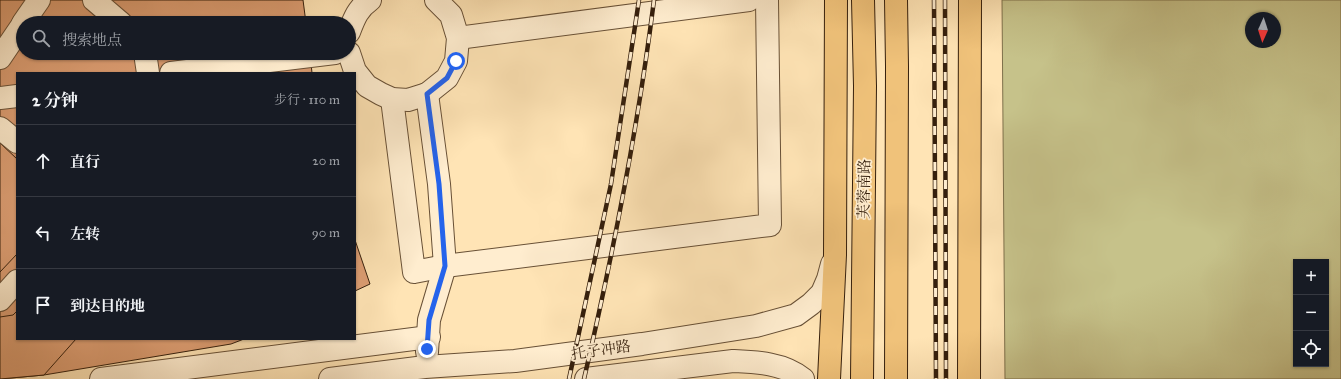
<!DOCTYPE html>
<html lang="zh">
<meta charset="utf-8">
<style>
body{margin:0;font-family:"IM FELL Great Primer","Noto Serif SC",serif;background:#20242c;color:#f1f3f6}
.controls{position:absolute;right:12px;bottom:12px;display:grid;overflow:hidden;border-radius:0px;box-shadow:0 1px 3px #0004}
.controls button{width:36px;height:36px;display:grid;place-items:center;padding:0;border:0;border-bottom:1px solid #363941;background:#171b24;color:#f1f3f6;font:20px sans-serif}
.compass{position:absolute;left:1245px;top:12px;width:36px;height:36px;border-radius:50%;background:#171b24;box-shadow:0 1px 3px #0004;rotate:183deg}
.stop{position:absolute;width:12px;height:12px;margin:-9px;border:3px solid #2563eb;border-radius:50%;background:#fff}
.stop.end{background:#2563eb;border-color:#fff;box-shadow:0 1px 4px #0008}
.list{margin:0;padding:0;list-style:none}
h2{display:flex;justify-content:space-between;align-items:center;height:52px;margin:0;padding:0 16px;font-size:17px}
h2 small{font-size:13px;font-weight:400;color:#9ea1a6}
.list li{display:grid;grid-template-columns:26px 1fr auto;gap:12px;align-items:center;box-sizing:border-box;height:72px;padding:0 16px;border-top:1px solid #363941}
.list b{display:block;font-size:15px;white-space:nowrap}
.list em{font-size:13px;font-style:normal;color:#9ea1a6}
.icon{flex:none;width:22px;height:22px;fill:none;stroke:currentColor;stroke-width:2;stroke-linecap:round;stroke-linejoin:round}
.map{position:relative;flex:none;width:1341px;height:379px;overflow:hidden}
.search{position:absolute;background:#171b24;box-shadow:0 1px 3px #0004;left:16px;top:16px;width:340px;height:44px;display:flex;align-items:center;gap:10px;box-sizing:border-box;padding:0 14px;border-radius:22px;color:#9ea1a6;font-size:15px}
.panel{position:absolute;background:#171b24;box-shadow:0 1px 3px #0004;left:16px;top:72px;width:340px;height:268px;border-radius:0px}
.map>svg:first-child{display:block}
.green{fill:#c6c28a;stroke:#7e704b;fill-rule:evenodd}
.building{fill:#dd9e73;stroke:#351f0c}
.lines{fill:none;stroke-linecap:round;stroke-linejoin:round}
.minor-casing{stroke:#685036;stroke-width:24}
.major-casing{stroke:#351f0c;stroke-width:24}
.highway-casing{stroke:#351f0c;stroke-width:24}
.minor{stroke:#ffedcf;stroke-width:22}
.major{stroke:#f0c27a;stroke-width:22}
.highway{stroke:#f0c27a;stroke-width:22}
.rail-casing{stroke:#351f0c;stroke-width:4.5}
.rail{stroke:#ffedcf;stroke-width:3;stroke-dasharray:9;stroke-linecap:butt}
.route{stroke:#2563eb;stroke-width:5}
.labels{text-anchor:middle;dominant-baseline:central;stroke-width:3.5;stroke-linejoin:round;paint-order:stroke}
.street-label{font-size:15px;fill:#351f0c;stroke:#ffedcf}
</style>
<div class="map">
<svg width="1341" height="379" viewBox="0 0 1341 379">
<rect width="100%" height="100%" fill="#ffe4b5"/>
<filter id="stains"><feTurbulence type="fractalNoise" baseFrequency=".005" numOctaves="4"/><feColorMatrix values="0 0 0 0 .2 0 0 0 0 .09 0 0 0 0 .02 0 0 0 .5 -.17"/></filter>
<radialGradient id="worn" r=".72"><stop offset=".6" stop-color="#630" stop-opacity="0"/><stop offset="1" stop-color="#630" stop-opacity=".3"/></radialGradient>
<path class="green" d="M1002 0H1341V379H1005ZM1251 18H1275V42H1251ZM1296 262H1326V364H1296Z"/>
<g class="building">
<polygon points="0,0 28,0 0,43"/>
<polygon points="0,0 303,0 306,23 23,23 23,53 310,53 312,73 17,73 17,339 244,339 231,344 44,375 0,379"/>
<polygon points="0,143 17,159 17,254 0,272"/>
<polygon points="355,240 370,284 355,291"/>
<polygon points="17,311 17,339 76,339 44,375 0,379 0,317 13,315"/>
</g>
<g class="lines">
<g class="minor-casing">
<g id="minor">
<polyline points="94,0 121,23"/>
<polyline points="23,23 39,0"/>
<path d="M349 32C354 19 358 8 370 0"/>
<polyline points="458,38 749,0"/>
<polyline points="145,53 148,73"/>
<polyline points="349,53 355,71 367,86 381,94 392,99 408,100 427,94 447,78 456,61 458,38 451,15 436,0"/>
<polyline points="0,58 23,24"/>
<polyline points="171,73 335,53"/>
<polyline points="0,98 17,96"/>
<polyline points="392,99 414,272 445,266 770,225 767,0"/>
<polyline points="0,128 17,142"/>
<polyline points="0,300 17,281"/>
<polyline points="427,352 429,320 445,266 439,184 427,94"/>
<polyline points="101,379 429,337"/>
<polyline points="330,379 425,367 515,361 642,344 756,326 796,315 811,304 822,293 828,279 832,264"/>
<path d="M586 379 733 361C756 362 784 363 803 379"/>
</g>
</g>
<g class="major-casing">
<g id="major">
<polyline points="829,379 835,255 836,0"/>
<polyline points="969,379 970,0"/>
</g>
</g>
<g class="highway-casing">
<g id="highway">
<polyline points="862,379 865,86 863,0"/>
<polyline points="896,379 897,66 896,0"/>
</g>
</g>
<use href="#minor" class="minor"/>
<use href="#major" class="major"/>
<use href="#highway" class="highway"/>
<g class="rail-casing">
<g id="rail">
<polyline points="934,0 936,379"/>
<polyline points="945,0 946,379"/>
<polyline points="569,379 611,184 639,0"/>
<path d="M584 379C613 254 638 128 654 0"/>
</g>
</g>
<use href="#rail" class="rail"/>
</g>
<g class="lines">
<polyline class="route" points="427,349 429,320 445,266 439,184 427,94 447,78 456,61"/>
</g>
<g class="labels">
<g class="street-label">
<text transform="translate(864 189) rotate(-89)">芙蓉南路</text>
<text transform="translate(601 350) rotate(-8)">托子冲路</text>
</g>
</g>
<rect width="100%" height="100%" filter="url(#stains)"/>
<rect width="100%" height="100%" fill="url(#worn)"/>
</svg>
<div class="controls">
<button>+</button>
<button>−</button>
<button><svg class="icon" aria-label="locate" viewBox="0 0 24 24"><circle cx="12" cy="12" r="6"/><path d="M12 2v4M12 18v4M2 12h4M18 12h4"/></svg></button>
</div>
<svg class="compass" viewBox="-18 -18 36 36"><path d="M0-13l5 13h-10z" fill="#e53935"/><path d="M0 13l5-13h-10z" fill="#9ea1a6"/></svg>
<div class="stop" style="left:456px;top:61px"></div>
<div class="stop end" style="left:427px;top:349px"></div>
<div class="search"><svg class="icon" aria-label="search" viewBox="0 0 24 24"><circle cx="10" cy="10" r="6"/><path d="M15 15l6 6"/></svg>搜索地点</div>
<section class="panel">
<h2>2 分钟<small>步行 · 110 m</small></h2>
<ul class="list">
<li><svg class="icon" aria-label="ahead" viewBox="0 0 24 24"><path d="M12 20V5M6 11l6-6 6 6"/></svg><div><b>直行</b></div><em>20 m</em></li>
<li><svg class="icon" aria-label="left" viewBox="0 0 24 24"><path d="M17 20v-9H6M10 6l-5 5 5 5"/></svg><div><b>左转</b></div><em>90 m</em></li>
<li><svg class="icon" aria-label="arrive" viewBox="0 0 24 24"><path d="M6 21V4h12l-3 4 3 4H6"/></svg><div><b>到达目的地</b></div></li>
</ul>
</section>
</div>
